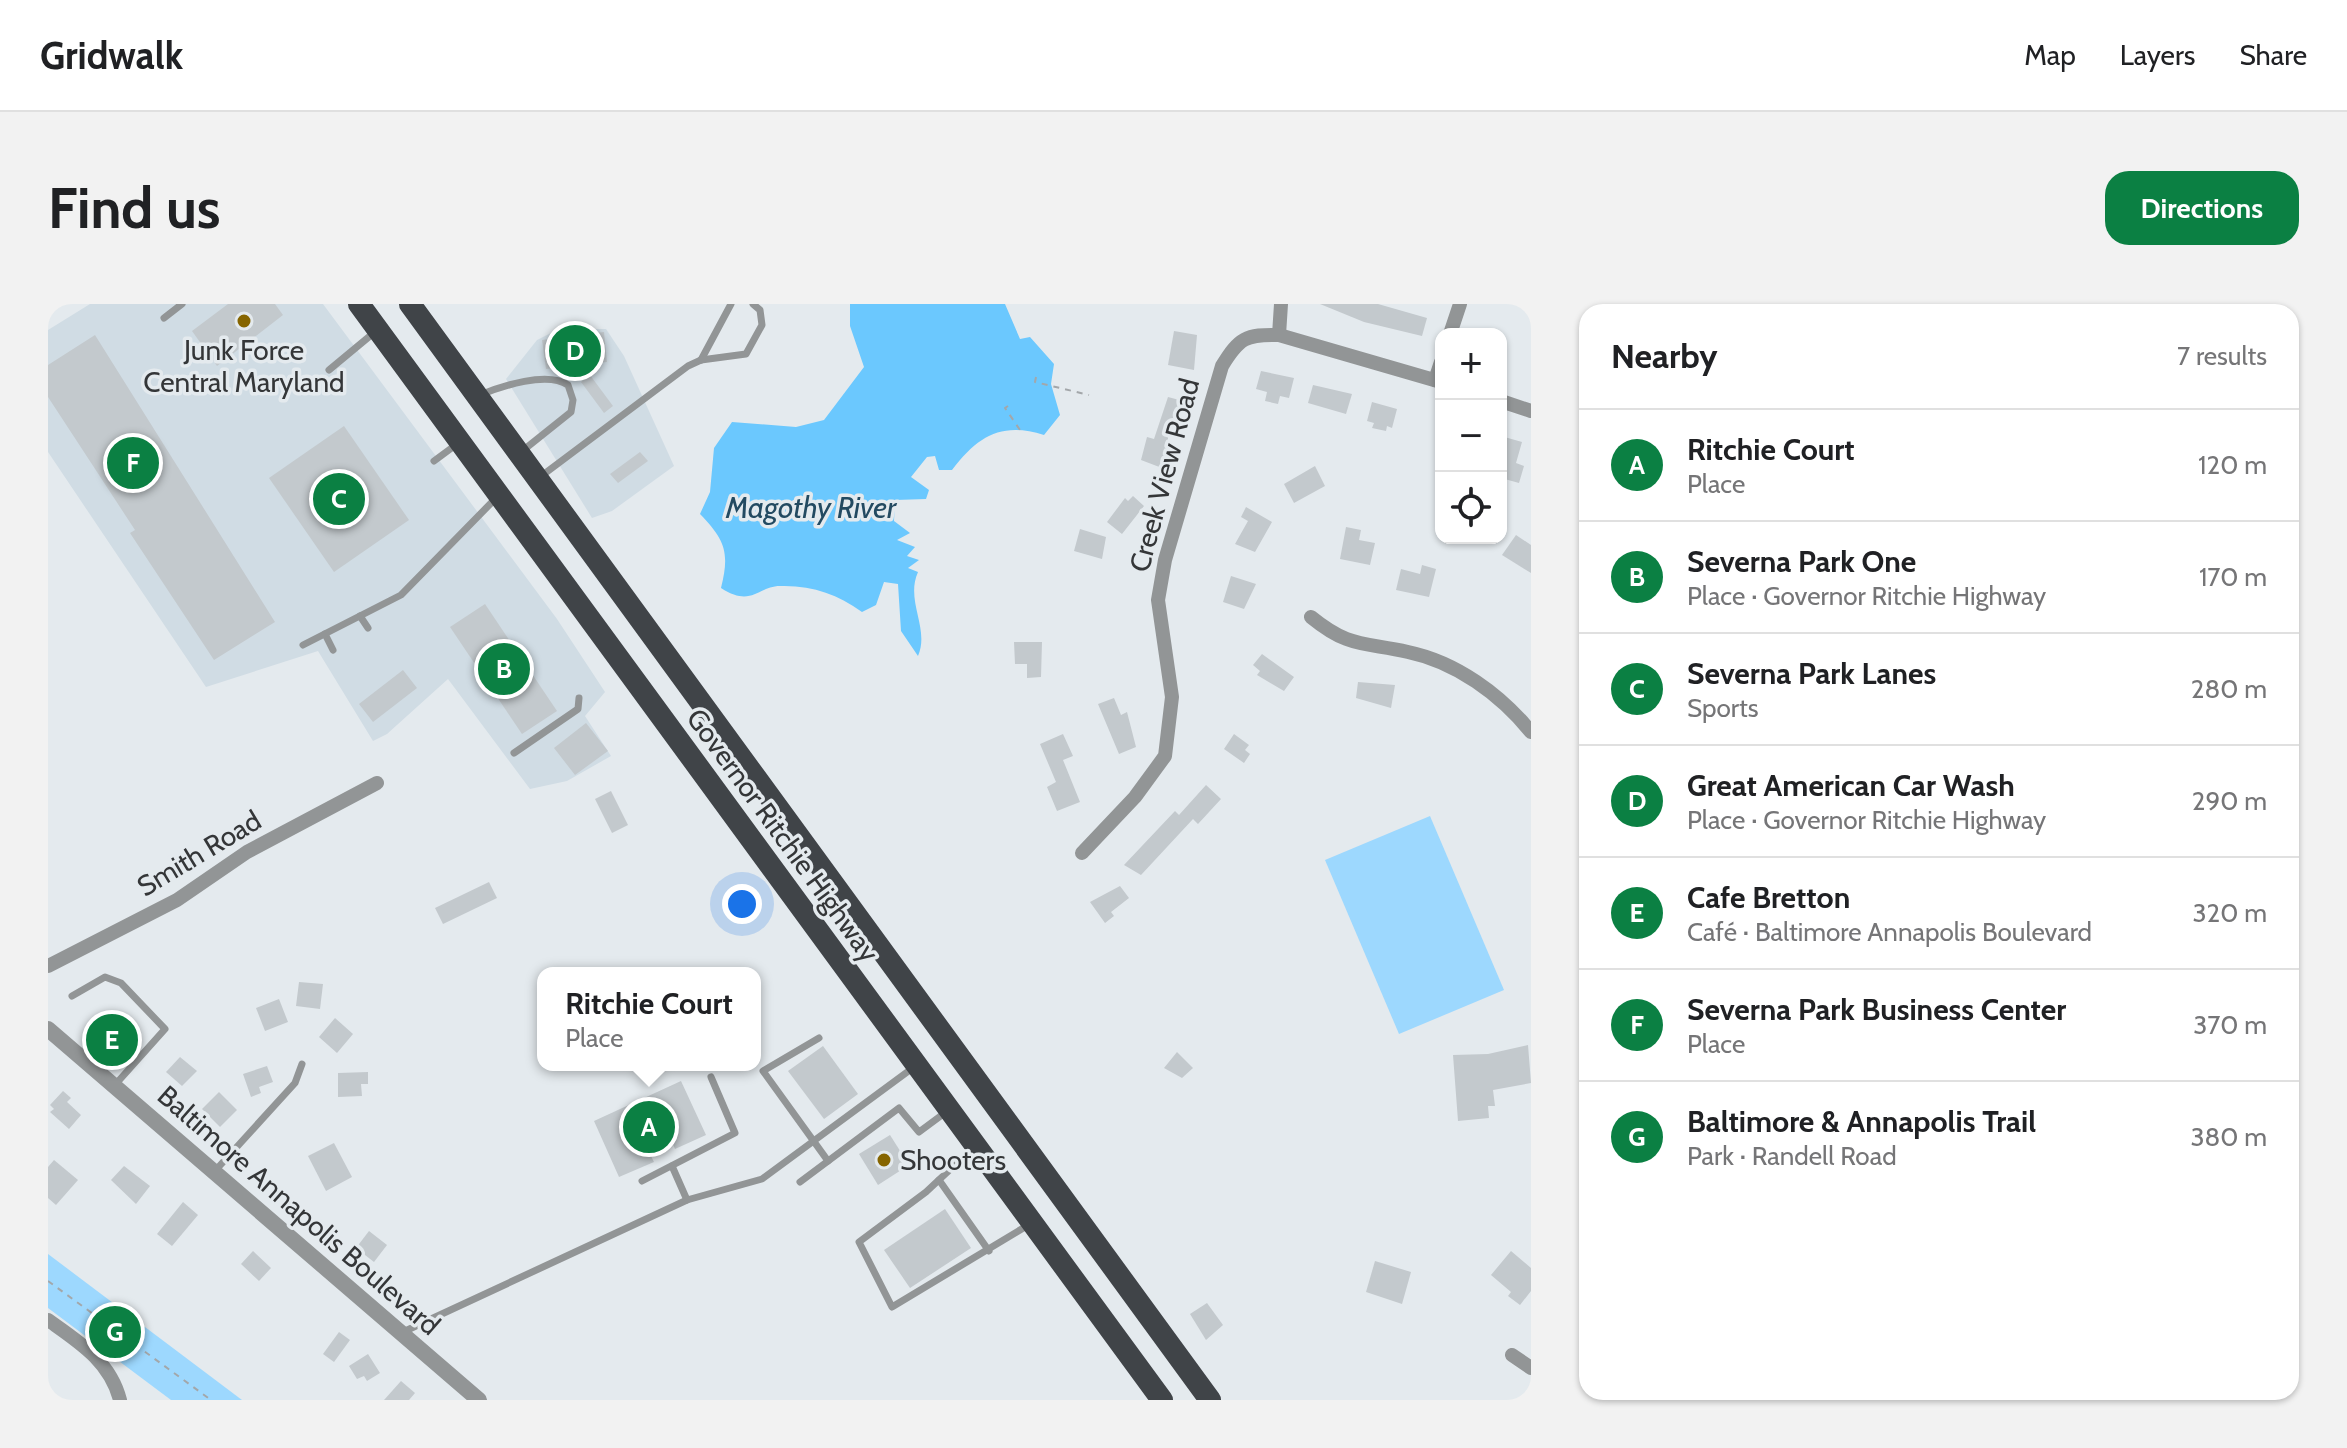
<!DOCTYPE html>
<meta charset="utf-8">
<style>
body{margin:0;font-family:Cabin,sans-serif;background:#f2f2f2;color:#202124}
.controls{position:absolute;right:24px;top:24px;display:grid;overflow:hidden;border-radius:16px;box-shadow:0 2px 6px #0004}
.controls button{width:72px;height:72px;display:grid;place-items:center;padding:0;border:0;border-bottom:2px solid #e0e0e0;background:#fff;color:#202124;font:40px sans-serif}
.you{position:absolute;left:694px;top:600px;width:28px;height:28px;margin:-20px;border:6px solid #fff;border-radius:50%;background:#1a73e8;box-shadow:0 0 0 12px #1a73e833}
.badge{display:grid;place-items:center;width:52px;height:52px;border-radius:50%;background:#0b8043;color:#fff;font-size:26px;font-weight:700}
.pin{position:absolute;translate:-50% -50%;border:4px solid #fff;box-shadow:0 2px 8px #0006}
.popup{position:absolute;left:489px;top:663px;width:224px;height:104px;box-sizing:border-box;display:grid;place-content:center;border-radius:16px;background:#fff;filter:drop-shadow(0 2px 6px #0005);font-size:26px;white-space:nowrap;color:#757577}
.popup b{font-size:30px;color:#202124}
.popup::after{content:'';position:absolute;left:50%;top:100%;margin-left:-16px;border:16px solid transparent;border-top-color:#fff}
.list{margin:0;padding:0;list-style:none}
h2{display:flex;justify-content:space-between;align-items:center;height:104px;margin:0;padding:0 32px;font-size:34px}
h2 small{font-size:26px;font-weight:400;color:#757577}
.list li{display:grid;grid-template-columns:52px 1fr auto;gap:24px;align-items:center;box-sizing:border-box;height:112px;padding:0 32px;border-top:2px solid #e0e0e0}
.list b{display:block;font-size:30px;white-space:nowrap}
.list p{margin:0;font-size:26px;white-space:nowrap;color:#757577}
.list em{font-size:26px;font-style:normal;color:#757577}
.icon{flex:none;width:44px;height:44px;fill:none;stroke:currentColor;stroke-width:2;stroke-linecap:round;stroke-linejoin:round}
.map{position:relative;flex:none;width:1483px;height:1096px;overflow:hidden;border-radius:24px}
header{display:flex;align-items:center;gap:48px;box-sizing:border-box;height:112px;padding:0 40px;background:#fff;border-bottom:2px solid #e0e0e0}
header strong{font-size:38px}
nav{display:flex;gap:44px;margin-inline-start:auto;font-size:28px}
.intro{display:flex;align-items:center;justify-content:space-between;box-sizing:border-box;height:192px;padding:0 48px}
h1{margin:0;font-size:56px}
.button{padding:20px 36px;border-radius:24px;background:#0b8043;color:#fff;font-size:28px;font-weight:700}
main{display:flex;gap:48px;padding:0 48px}
aside{flex:1;background:#fff;border-radius:24px;box-shadow:0 2px 6px #0004}
.map>svg:first-child{display:block}
.built{fill:#d0dce4}
.green{fill:#9dd8fe}
.water{fill:#6bc8fe}
.building{fill:#c3c9cd}
.lines{fill:none;stroke-linecap:round;stroke-linejoin:round}
.path{stroke:#a3a7aa;stroke-width:2;stroke-dasharray:6 6;stroke-linecap:butt}
.service{stroke:#929596;stroke-width:7}
.minor{stroke:#929596;stroke-width:14}
.tertiary{stroke:#929596;stroke-width:16}
.trunk{stroke:#404448;stroke-width:22}
.poi-dot{fill:#866500;stroke:#e4eaee;stroke-width:3}
.labels{text-anchor:middle;dominant-baseline:central;stroke-width:7;stroke-linejoin:round;paint-order:stroke}
.poi-label{font-size:28px;fill:#343638;stroke:#e4eaee}
.street-label{font-size:28px;fill:#343638;stroke:#e4eaee}
.water-label{font-size:30px;font-style:italic;fill:#234a61;stroke:#e4eaee}
</style>
<header>
<strong>Gridwalk</strong>
<nav><a>Map</a><a>Layers</a><a>Share</a></nav>
</header>
<div class="intro"><h1>Find us</h1><a class="button">Directions</a></div>
<main>
<div class="map">
<svg width="1483" height="1096" viewBox="0 0 1483 1096">
<rect width="100%" height="100%" fill="#e4eaee"/>
<g class="built">
<polygon points="42,0 275,0 509,315 557,388 537,412 563,452 519,477 482,485 400,375 339,430 325,437 270,347 158,383 0,148 0,26"/>
<polygon points="511,25 558,25 576,52 626,162 564,207 544,214 458,75 489,36"/>
</g>
<g class="green">
<polygon points="1382,512 1456,686 1351,730 1277,556"/>
<polygon points="0,950 194,1096 123,1096 0,1004"/>
</g>
<path class="water" d="M802 0H957L972 35 982 33 1006 60 1003 80 1012 111 996 131C954 118 931 131 904 166H891L887 152 879 153 863 173 881 186 878 195 847 196 846 217 862 229 849 236 867 243 859 252 871 256 860 264 870 268C857 297 882 324 870 352L853 327 850 280 836 278 828 301 814 308C789 290 764 281 732 282 710 282 704 304 673 284 682 248 677 236 652 210L662 188 666 144 684 118 748 123 776 116 816 63 802 22Z"/>
<g class="building">
<polygon points="180,0 227,0 235,11 169,62 144,27"/>
<polygon points="1272,0 1330,0 1379,14 1374,32 1316,18"/>
<polygon points="1126,27 1149,31 1146,66 1120,61"/>
<polygon points="556,28 559,58 498,65 494,36"/>
<polygon points="47,31 227,318 166,356 82,229 87,226 0,93 0,61"/>
<polygon points="1213,67 1246,74 1241,94 1232,92 1230,100 1217,97 1219,88 1208,85"/>
<polygon points="542,71 565,102 556,109 533,78"/>
<polygon points="1265,81 1304,90 1298,110 1260,99"/>
<polygon points="1120,93 1135,97 1128,130 1120,128 1120,145 1114,164 1093,156 1099,133 1106,135"/>
<polygon points="1324,98 1349,105 1344,124 1339,122 1338,127 1324,124 1326,119 1319,117"/>
<polygon points="296,122 361,216 286,268 221,174"/>
<polygon points="1453,132 1474,138 1468,159 1476,162 1471,179 1453,174"/>
<polygon points="592,148 600,157 570,179 562,170"/>
<polygon points="1267,162 1277,182 1246,199 1236,180"/>
<polygon points="1085,192 1096,202 1074,230 1059,218 1077,194 1080,197"/>
<polygon points="1198,203 1224,218 1207,248 1187,240 1200,217 1193,213"/>
<polygon points="1298,223 1313,226 1311,236 1327,239 1322,261 1292,255"/>
<polygon points="1032,225 1058,233 1054,255 1026,247"/>
<polygon points="1468,231 1483,241 1483,269 1454,251"/>
<polygon points="1374,261 1388,265 1381,293 1348,286 1353,265 1372,270"/>
<polygon points="1183,272 1208,280 1196,305 1175,298"/>
<polygon points="437,300 509,407 474,430 402,323"/>
<polygon points="966,338 994,338 993,373 979,374 979,360 967,360"/>
<polygon points="1214,350 1246,373 1236,387 1209,371 1212,367 1205,361"/>
<polygon points="355,366 369,384 325,418 311,400"/>
<polygon points="1310,378 1347,381 1343,404 1308,394"/>
<polygon points="1066,394 1073,411 1079,408 1088,443 1071,450 1050,400"/>
<polygon points="538,419 560,447 527,471 506,444"/>
<polygon points="1015,430 1025,452 1015,456 1032,498 1009,507 999,483 1008,478 992,440"/>
<polygon points="1186,430 1201,441 1197,446 1202,450 1196,459 1176,445"/>
<polygon points="1158,481 1173,495 1150,520 1145,515 1093,571 1076,561 1127,507 1131,511"/>
<polygon points="563,487 580,521 564,529 547,495"/>
<polygon points="441,578 449,594 395,620 387,604"/>
<polygon points="1072,582 1081,594 1063,608 1066,612 1057,619 1042,598"/>
<polygon points="251,678 275,680 272,705 248,702"/>
<polygon points="231,695 240,718 217,727 208,704"/>
<polygon points="287,714 305,730 289,749 271,733"/>
<polygon points="62,715 85,736 67,756 44,736"/>
<polygon points="1480,741 1483,779 1445,786 1447,802 1440,802 1441,814 1410,817 1405,751 1440,750"/>
<polygon points="775,742 810,790 776,815 740,767"/>
<polygon points="1129,748 1145,764 1134,774 1116,764"/>
<polygon points="132,753 149,767 134,782 118,768"/>
<polygon points="219,762 225,778 211,783 213,789 203,793 195,770"/>
<polygon points="320,768 320,780 313,780 314,792 290,793 290,769"/>
<polygon points="633,777 658,831 627,845 620,829 597,840 606,858 571,873 546,817"/>
<polygon points="15,787 23,794 19,798 33,811 21,825 2,808 6,805 2,801"/>
<polygon points="171,788 189,806 172,823 154,805"/>
<polygon points="842,831 861,861 830,881 811,850"/>
<polygon points="286,839 304,873 278,887 260,852"/>
<polygon points="6,856 30,876 8,901 0,894 0,863"/>
<polygon points="76,862 102,882 88,900 63,876"/>
<polygon points="135,898 150,911 124,942 109,930"/>
<polygon points="897,905 923,944 862,984 836,946"/>
<polygon points="321,927 339,941 326,958 308,944"/>
<polygon points="205,947 223,964 211,977 193,960"/>
<polygon points="1463,947 1483,964 1483,987 1472,1001 1460,992 1463,988 1443,971"/>
<polygon points="1327,957 1363,968 1354,1000 1318,988"/>
<polygon points="1159,999 1175,1021 1158,1036 1142,1010"/>
<polygon points="291,1028 302,1036 286,1058 275,1050"/>
<polygon points="320,1050 332,1069 319,1077 316,1072 309,1075 301,1062"/>
<polygon points="353,1077 367,1089 361,1096 336,1096"/>
</g>
<g class="lines">
<g class="path">
<polyline points="988,73 987,78 1041,91"/>
<polyline points="960,102 957,104 972,126"/>
<polyline points="0,977 163,1096"/>
</g>
<g class="service">
<polyline points="116,14 134,0"/>
<polyline points="653,56 683,0"/>
<polyline points="281,66 328,27"/>
<path d="M432 91C454 82 499 67 520 81L525 96 523 108 473 148"/>
<polyline points="386,157 409,140"/>
<polyline points="492,173 640,62 653,56 698,50 714,21 712,6 705,0"/>
<polyline points="312,312 320,324"/>
<polyline points="277,330 285,346"/>
<polyline points="255,341 353,291 448,194"/>
<polyline points="466,449 530,405 531,394"/>
<polyline points="24,692 57,673 73,679 117,725 66,782"/>
<polyline points="771,734 715,767 780,857"/>
<polyline points="925,844 878,888 811,938 844,1003 982,920"/>
<polyline points="624,862 639,896"/>
<polyline points="166,868 247,779 254,760"/>
<polyline points="891,876 941,947"/>
<polyline points="594,877 687,829 663,773"/>
<polyline points="752,878 851,804 871,828 898,808"/>
<polyline points="355,1028 639,896 714,875 866,763"/>
</g>
<g class="minor">
<polyline points="1402,30 1412,0"/>
<polyline points="1231,31 1233,0"/>
<polyline points="1387,76 1393,58"/>
<polyline points="1453,97 1483,107"/>
<path d="M1263 313C1301 344 1315 338 1360 348 1408 358 1452 390 1483 428"/>
<path d="M1034 549 1087 493 1117 452 1124 393 1110 296 1117 256 1174 62C1191 34 1198 30 1231 31L1393 78"/>
<polyline points="0,662 129,596 199,548 329,479"/>
<path d="M0 1016C31 1038 62 1057 72 1096"/>
<polyline points="1464,1051 1483,1064"/>
</g>
<polyline class="tertiary" points="0,725 431,1096"/>
<g class="trunk">
<polyline points="311,0 1114,1096"/>
<polyline points="362,0 1162,1096"/>
</g>
</g>
<g class="poi-dot">
<circle cx="196" cy="17" r="8"/>
<circle cx="836" cy="856" r="8"/>
</g>
<g class="labels">
<g class="poi-label">
<text x="196" y="46">Junk Force<tspan x="196" dy="32">Central Maryland</tspan></text>
<text x="852" y="856" text-anchor="start">Shooters</text>
</g>
<g class="street-label">
<text transform="translate(1116 171) rotate(-75)">Creek View Road</text>
<text transform="translate(735 531) rotate(54)">Governor Ritchie Highway</text>
<text transform="translate(151 549) rotate(-31)">Smith Road</text>
<text transform="translate(251 906) rotate(41)">Baltimore Annapolis Boulevard</text>
</g>
<g class="water-label">
<text x="763" y="203">Magothy River</text>
</g>
</g>
</svg>
<div class="controls">
<button>+</button>
<button>−</button>
<button><svg class="icon" aria-label="locate" viewBox="0 0 24 24"><circle cx="12" cy="12" r="6"/><path d="M12 2v4M12 18v4M2 12h4M18 12h4"/></svg></button>
</div>
<div class="you"></div>
<div class="pin badge" style="left:601px;top:823px">A</div>
<div class="popup"><b>Ritchie Court</b>Place</div>
<div class="pin badge" style="left:456px;top:365px">B</div>
<div class="pin badge" style="left:291px;top:195px">C</div>
<div class="pin badge" style="left:527px;top:47px">D</div>
<div class="pin badge" style="left:64px;top:736px">E</div>
<div class="pin badge" style="left:85px;top:159px">F</div>
<div class="pin badge" style="left:67px;top:1028px">G</div>
</div>
<aside>
<h2>Nearby<small>7 results</small></h2>
<ul class="list">
<li><span class="badge">A</span><div><b>Ritchie Court</b><p>Place</p></div><em>120 m</em></li>
<li><span class="badge">B</span><div><b>Severna Park One</b><p>Place · Governor Ritchie Highway</p></div><em>170 m</em></li>
<li><span class="badge">C</span><div><b>Severna Park Lanes</b><p>Sports</p></div><em>280 m</em></li>
<li><span class="badge">D</span><div><b>Great American Car Wash</b><p>Place · Governor Ritchie Highway</p></div><em>290 m</em></li>
<li><span class="badge">E</span><div><b>Cafe Bretton</b><p>Café · Baltimore Annapolis Boulevard</p></div><em>320 m</em></li>
<li><span class="badge">F</span><div><b>Severna Park Business Center</b><p>Place</p></div><em>370 m</em></li>
<li><span class="badge">G</span><div><b>Baltimore &amp; Annapolis Trail</b><p>Park · Randell Road</p></div><em>380 m</em></li>
</ul>
</aside>
</main>
